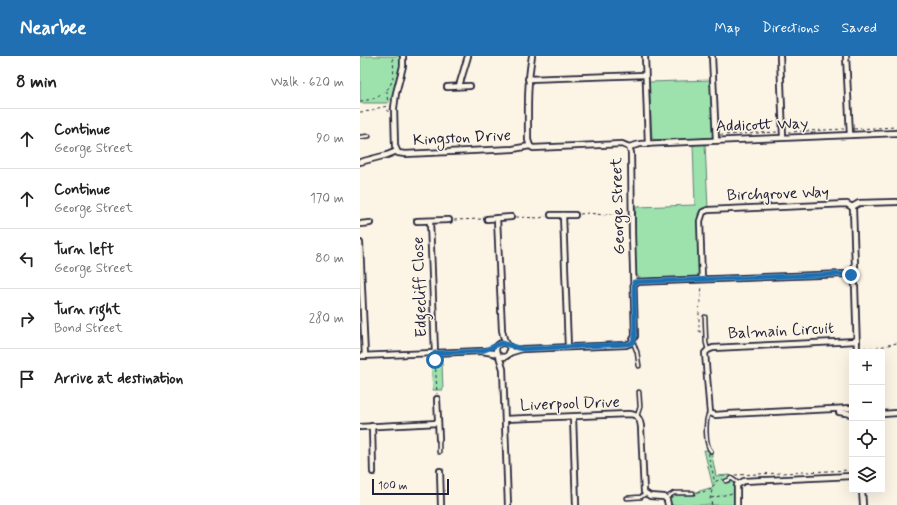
<!DOCTYPE html>
<meta charset="utf-8">
<style>
body{margin:0;font-family:Mynerve,sans-serif;background:#f6f6f6;color:#222}
.controls{position:absolute;right:12px;bottom:12px;display:grid;overflow:hidden;border-radius:4px;box-shadow:0 4px 16px #0002}
.controls button{width:36px;height:36px;display:grid;place-items:center;padding:0;border:0;border-bottom:1px solid #e0e0e0;background:#fff;color:#222;font:20px sans-serif}
.scale{position:absolute;left:12px;bottom:10px;width:77px;box-sizing:border-box;padding-left:4px;border:2px solid #22223b;border-top:0;font-size:11px;line-height:14px;white-space:nowrap;color:#22223b;-webkit-text-stroke:3px #fcf5e5;paint-order:stroke}
.stop{position:absolute;width:12px;height:12px;margin:-9px;border:3px solid #1f6fb2;border-radius:50%;background:#fff}
.stop.end{background:#1f6fb2;border-color:#fff;box-shadow:0 1px 4px #0008}
.list{margin:0;padding:0;list-style:none}
h2{display:flex;justify-content:space-between;align-items:center;height:52px;margin:0;padding:0 16px;font-size:17px}
h2 small{font-size:13px;font-weight:400;color:#767676}
.list li{display:grid;grid-template-columns:26px 1fr auto;gap:12px;align-items:center;box-sizing:border-box;height:60px;padding:0 16px;border-top:1px solid #e0e0e0}
.list b{display:block;font-size:15px;white-space:nowrap}
.list p{margin:0;font-size:13px;white-space:nowrap;color:#767676}
.list em{font-size:13px;font-style:normal;color:#767676}
.icon{flex:none;width:22px;height:22px;fill:none;stroke:currentColor;stroke-width:2;stroke-linecap:round;stroke-linejoin:round}
.map{position:relative;flex:none;width:537px;height:449px;overflow:hidden}
header{display:flex;align-items:center;gap:24px;box-sizing:border-box;height:56px;padding:0 20px;background:#1f6fb2;color:#fff}
header strong{font-size:19px}
nav{display:flex;gap:22px;margin-inline-start:auto;font-size:14px}
main{display:flex}
aside{flex:1;background:#fff}
.map>svg:first-child{display:block}
.green{fill:#9de1ad;stroke:#608274}
.lines{fill:none;stroke-linecap:round;stroke-linejoin:round}
.lane-casing{stroke:#22223b;stroke-width:5.5}
.street-casing{stroke:#22223b;stroke-width:8}
.path{stroke:#22223b;stroke-width:1;stroke-dasharray:3 3;stroke-linecap:butt}
.lane{stroke:#fcf5e5;stroke-width:2.5}
.street{stroke:#fcf5e5;stroke-width:4.5}
.route{stroke:#1f6fb2;stroke-width:5}
.labels{text-anchor:middle;dominant-baseline:central;stroke-width:3;stroke-linejoin:round;paint-order:stroke}
.street-label{font-size:16px;fill:#22223b;stroke:#fcf5e5}
</style>
<header>
<strong>Nearbee</strong>
<nav><a>Map</a><a>Directions</a><a>Saved</a></nav>
</header>
<main>
<aside>
<h2>8 min<small>Walk · 620 m</small></h2>
<ul class="list">
<li><svg class="icon" aria-label="ahead" viewBox="0 0 24 24"><path d="M12 20V5M6 11l6-6 6 6"/></svg><div><b>Continue</b><p>George Street</p></div><em>90 m</em></li>
<li><svg class="icon" aria-label="ahead" viewBox="0 0 24 24"><path d="M12 20V5M6 11l6-6 6 6"/></svg><div><b>Continue</b><p>George Street</p></div><em>170 m</em></li>
<li><svg class="icon" aria-label="left" viewBox="0 0 24 24"><path d="M17 20v-9H6M10 6l-5 5 5 5"/></svg><div><b>Turn left</b><p>George Street</p></div><em>80 m</em></li>
<li><svg class="icon" aria-label="right" viewBox="0 0 24 24"><path d="M7 20v-9h11M14 6l5 5-5 5"/></svg><div><b>Turn right</b><p>Bond Street</p></div><em>280 m</em></li>
<li><svg class="icon" aria-label="arrive" viewBox="0 0 24 24"><path d="M6 21V4h12l-3 4 3 4H6"/></svg><div><b>Arrive at destination</b></div></li>
</ul>
</aside>
<div class="map">
<svg width="537" height="449" viewBox="0 0 537 449">
<rect width="100%" height="100%" fill="#fcf5e5"/>
<filter id="ink" filterUnits="userSpaceOnUse"><feTurbulence type="fractalNoise" baseFrequency=".025" numOctaves="2"/><feDisplacementMap in="SourceGraphic" scale="8" xChannelSelector="R" yChannelSelector="G"/><feConvolveMatrix kernelMatrix="1 2 1 2 8 2 1 2 1" color-interpolation-filters="sRGB"/></filter>
<g filter="url(#ink)">
<g class="green">
<path d="M0 0H42C40 16 37 33 28 47H0Z"/>
<polygon points="351,24 354,77 351,82 295,84 292,82 289,26"/>
<polygon points="345,87 348,152 340,154 338,158 340,215 338,219 335,221 282,224 278,221 276,217 274,179 276,151 335,149 333,88"/>
<polygon points="71,306 82,306 83,334 73,334"/>
<polygon points="344,394 351,395 356,420 370,419 375,428 376,449 308,449 306,442 314,437 333,437 353,431"/>
</g>
<g class="lines">
<g class="lane-casing">
<g id="lane">
<polyline points="0,81 9,80"/>
<polyline points="345,261 346,287 348,294"/>
<polyline points="273,286 277,296 279,310"/>
<path d="M349 357C345 364 345 389 351 395"/>
<polyline points="277,360 280,351 279,336"/>
<polyline points="79,383 79,396"/>
<polyline points="366,425 369,424 371,422 378,427"/>
<polyline points="267,442 281,441 285,438"/>
<polyline points="306,442 314,437 333,437"/>
</g>
</g>
<g class="street-casing">
<g id="street">
<polyline points="43,0 43,10 36,37 34,52 35,90 38,97 45,98 153,93 170,90"/>
<polyline points="285,0 288,88"/>
<polyline points="352,0 356,84"/>
<polyline points="420,0 423,81"/>
<polyline points="486,0 490,79"/>
<polyline points="168,23 285,19"/>
<polyline points="99,30 108,0"/>
<polyline points="87,31 110,30"/>
<polyline points="269,91 280,88 537,77"/>
<polyline points="0,106 27,99 37,95"/>
<polyline points="492,151 499,147 537,146"/>
<polyline points="191,159 215,159"/>
<polyline points="203,159 208,291"/>
<polyline points="137,162 142,274 144,283 147,288"/>
<polyline points="127,163 151,161"/>
<polyline points="57,165 89,164"/>
<polyline points="70,165 75,297"/>
<polyline points="0,168 10,167"/>
<polyline points="0,187 5,300"/>
<polyline points="491,219 494,223 495,230 497,296"/>
<polyline points="342,223 340,165 343,156 348,154 487,148 492,151 493,153 495,210 491,219"/>
<polyline points="274,226 486,218 491,219"/>
<circle cx="143" cy="294" r="7"/>
<path d="M149 297 162 293 266 289 271 287 275 280 272 178 271 97 269 91 262 88 173 92 170 90 168 84C168 55 167 28 172 0"/>
<polyline points="0,300 122,295 133,297 138,299"/>
<polyline points="139,300 143,313 148,449"/>
<polyline points="77,343 79,383"/>
<polyline points="492,352 369,358 355,359 350,357 345,297 348,294 353,292 497,285"/>
<polyline points="479,356 492,358"/>
<polyline points="522,358 537,357"/>
<polyline points="213,361 216,449"/>
<path d="M145 363 268 358C277 358 280 362 281 371L284 436 290 440 304 441 307 444 308 449"/>
<polyline points="12,370 13,416"/>
<polyline points="0,371 78,367"/>
<polyline points="80,415 81,449"/>
<polyline points="502,434 503,449"/>
<polyline points="377,449 377,429 384,425 492,420"/>
</g>
</g>
<g class="path">
<polyline points="27,35 28,59"/>
<path d="M0 45C28 43 38 26 32 0"/>
<polyline points="0,56 12,55 18,52 28,50"/>
<polyline points="494,73 537,71"/>
<polyline points="428,76 484,73"/>
<polyline points="360,79 418,76"/>
<polyline points="220,158 229,157 243,159 265,156 265,163 267,163"/>
<polyline points="156,161 180,162 186,160"/>
<polyline points="94,164 122,163"/>
<polyline points="341,276 339,275 339,256 342,230"/>
<polyline points="504,292 515,292 537,287"/>
<polyline points="75,301 77,338"/>
<path d="M349 397C348 408 355 417 354 427"/>
<polyline points="375,419 492,414"/>
<polyline points="353,431 356,425 363,423"/>
<polyline points="337,437 347,435 352,433"/>
<polyline points="351,442 373,437"/>
<polyline points="352,449 350,443 353,430"/>
</g>
<use href="#lane" class="lane"/>
<use href="#street" class="street"/>
</g>
</g>
<g class="lines" filter="url(#ink)">
<polyline class="route" points="75,304 75,297 122,295 142,287 162,293 269,288 273,286 275,280 274,226 486,218 491,219"/>
</g>
<g class="labels">
<g class="street-label">
<text transform="translate(402 69) rotate(-2)">Addicott Way</text>
<text transform="translate(102 82) rotate(-3)">Kingston Drive</text>
<text transform="translate(418 138) rotate(-2)">Birchgrove Way</text>
<text transform="translate(258 150) rotate(-92)">George Street</text>
<text transform="translate(60 231) rotate(-92)">Edgecliff Close</text>
<text transform="translate(421 275) rotate(-3)">Balmain Circuit</text>
<text transform="translate(210 348) rotate(-2)">Liverpool Drive</text>
</g>
</g>
</svg>
<div class="controls">
<button>+</button>
<button>−</button>
<button><svg class="icon" aria-label="locate" viewBox="0 0 24 24"><circle cx="12" cy="12" r="6"/><path d="M12 2v4M12 18v4M2 12h4M18 12h4"/></svg></button>
<button><svg class="icon" aria-label="layers" viewBox="0 0 24 24"><path d="M12 4l9 5-9 5-9-5zM3 14l9 5 9-5"/></svg></button>
</div>
<div class="scale">100 m</div>
<div class="stop" style="left:75px;top:304px"></div>
<div class="stop end" style="left:491px;top:219px"></div>
</div>
</main>
